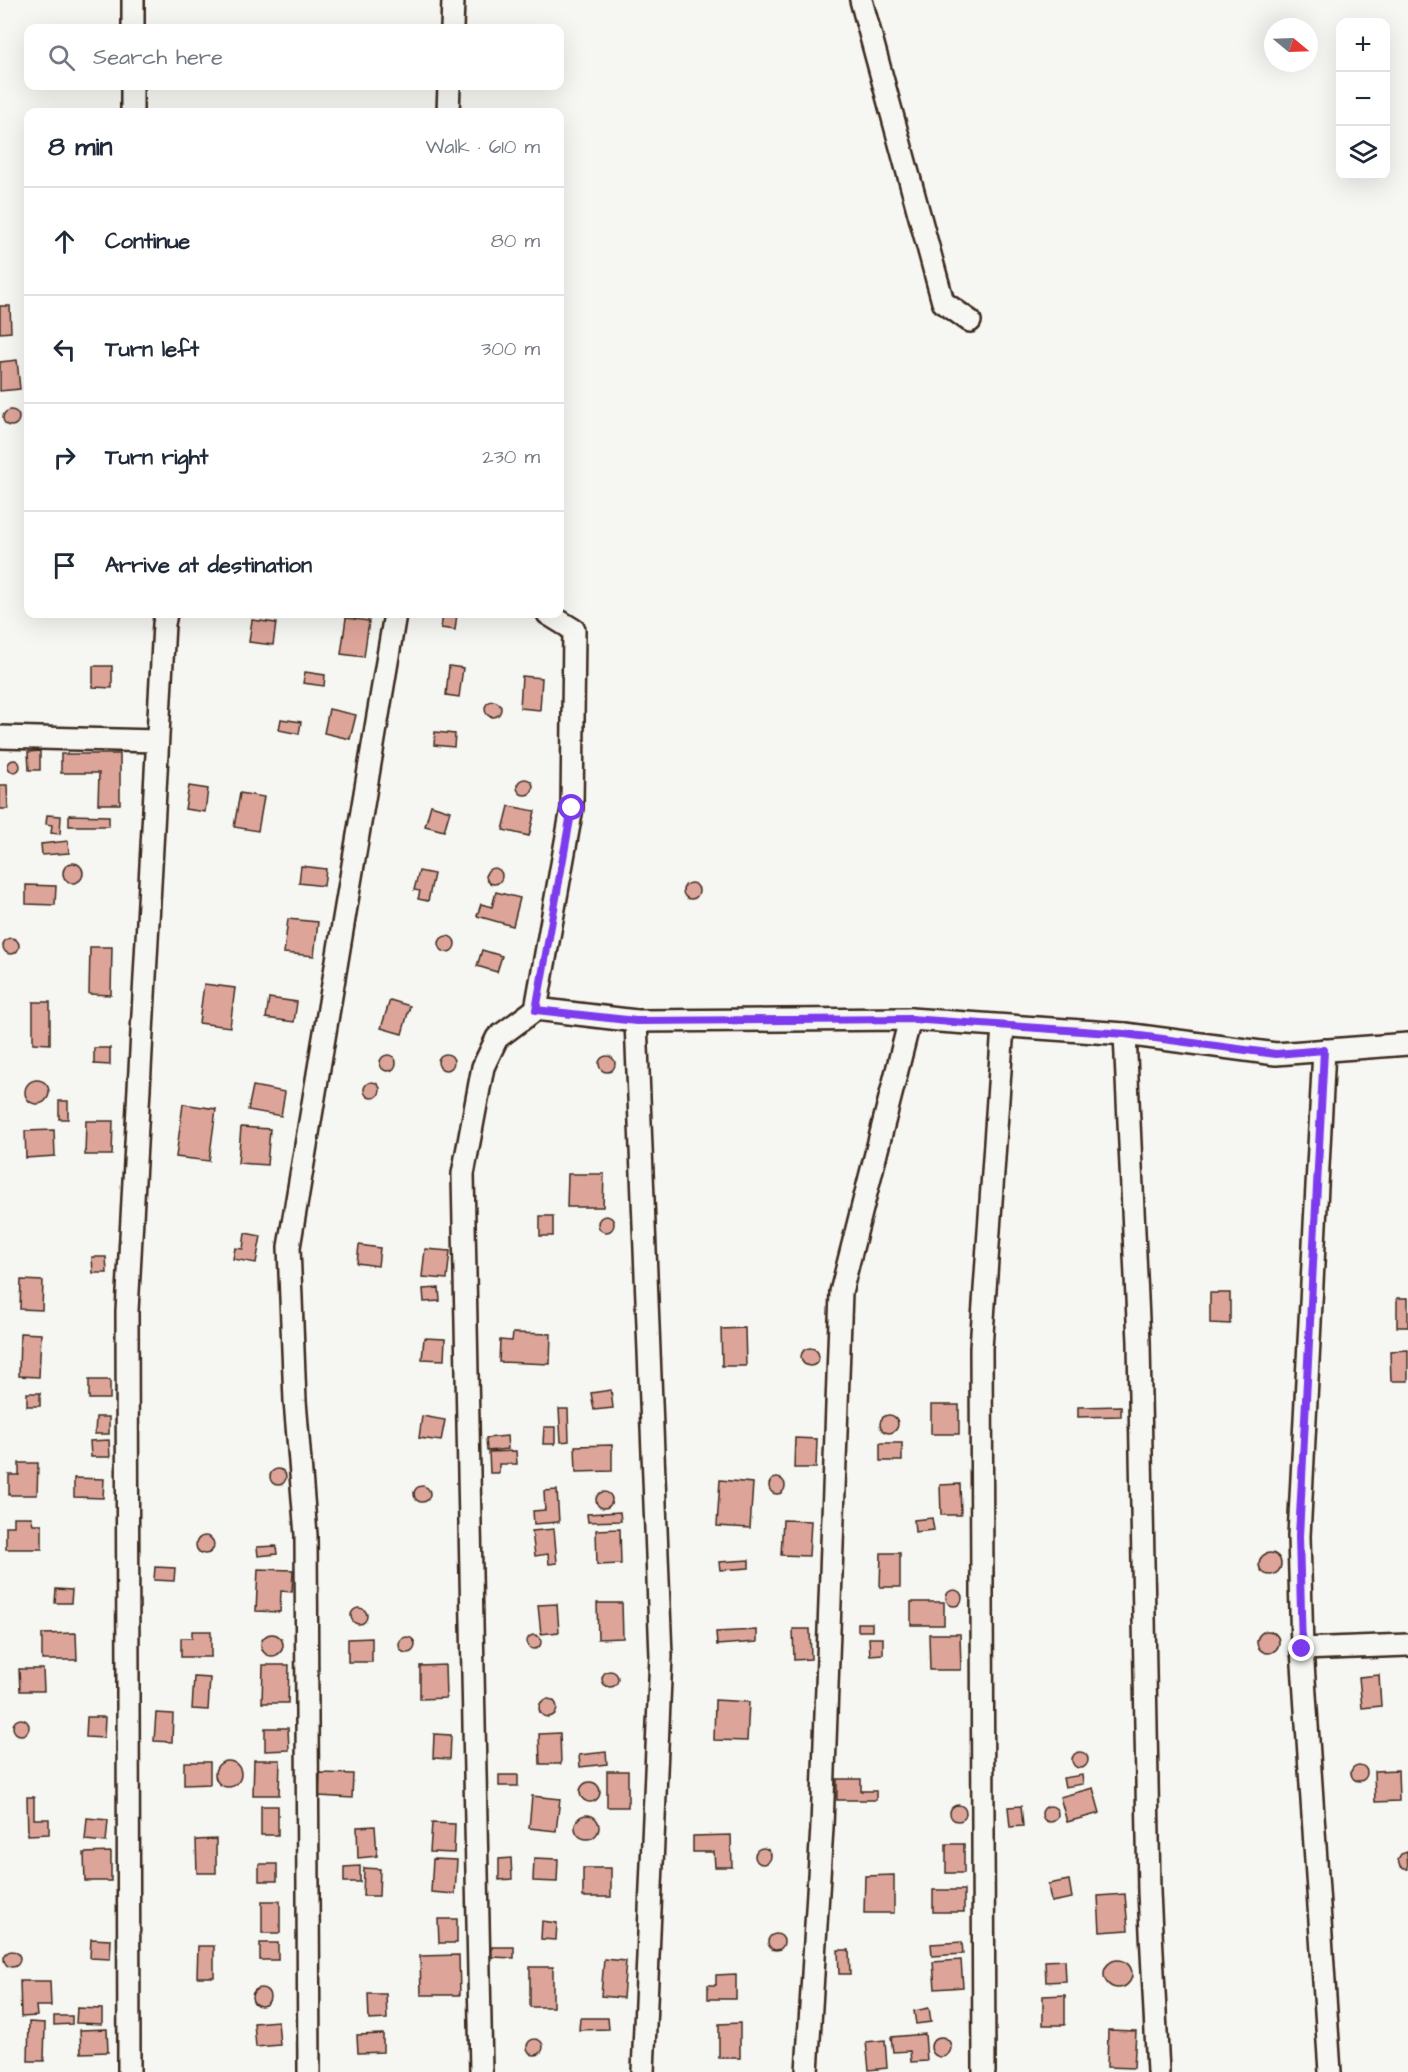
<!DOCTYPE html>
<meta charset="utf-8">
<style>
body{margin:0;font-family:"Architects Daughter",sans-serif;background:#f2f2f3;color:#1f2937}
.controls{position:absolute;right:18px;top:18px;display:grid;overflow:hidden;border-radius:12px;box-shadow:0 6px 24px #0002}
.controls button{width:54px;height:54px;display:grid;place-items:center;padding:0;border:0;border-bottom:2px solid #e0e1e3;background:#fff;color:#1f2937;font:30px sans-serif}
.compass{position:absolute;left:1264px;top:18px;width:54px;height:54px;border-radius:50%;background:#fff;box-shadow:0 6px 24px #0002;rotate:109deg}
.stop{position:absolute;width:18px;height:18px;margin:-14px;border:4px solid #7c3aed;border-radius:50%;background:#fff}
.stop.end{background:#7c3aed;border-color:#fff;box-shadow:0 2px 6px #0008}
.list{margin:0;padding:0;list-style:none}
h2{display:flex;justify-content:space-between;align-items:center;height:78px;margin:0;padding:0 24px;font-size:26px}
h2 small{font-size:20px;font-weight:400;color:#747a83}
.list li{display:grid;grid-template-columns:39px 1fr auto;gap:18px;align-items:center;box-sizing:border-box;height:108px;padding:0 24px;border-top:2px solid #e0e1e3}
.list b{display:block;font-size:22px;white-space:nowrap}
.list em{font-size:20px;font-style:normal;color:#747a83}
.icon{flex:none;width:33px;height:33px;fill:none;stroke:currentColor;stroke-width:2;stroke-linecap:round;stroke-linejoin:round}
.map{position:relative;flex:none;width:1408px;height:2072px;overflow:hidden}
.search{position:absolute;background:#fff;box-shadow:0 6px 24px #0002;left:24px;top:24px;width:540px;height:66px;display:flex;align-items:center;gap:15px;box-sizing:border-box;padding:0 21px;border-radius:12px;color:#747a83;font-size:22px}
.panel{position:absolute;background:#fff;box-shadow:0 6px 24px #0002;left:24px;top:108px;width:540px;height:510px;border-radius:12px}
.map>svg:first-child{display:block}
.building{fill:#dda499;stroke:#3b2a1e;stroke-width:1.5}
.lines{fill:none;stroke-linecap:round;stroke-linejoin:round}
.minor-casing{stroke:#3b2a1e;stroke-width:26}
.minor{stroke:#f6f6f2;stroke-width:21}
.route{stroke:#7c3aed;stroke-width:8}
</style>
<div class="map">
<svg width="1408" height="2072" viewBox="0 0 1408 2072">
<rect width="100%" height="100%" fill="#f6f6f2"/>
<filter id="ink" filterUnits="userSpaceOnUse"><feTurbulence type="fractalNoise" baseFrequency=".0167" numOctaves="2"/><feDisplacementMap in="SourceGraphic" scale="12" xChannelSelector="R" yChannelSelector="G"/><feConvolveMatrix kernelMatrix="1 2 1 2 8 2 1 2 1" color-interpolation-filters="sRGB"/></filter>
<g filter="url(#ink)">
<g class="building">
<polygon points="0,306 10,306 11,332 0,333"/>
<polygon points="17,360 20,389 0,391 0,362"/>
<circle cx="11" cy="418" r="8"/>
<polygon points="443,614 457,614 455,630 441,628"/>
<polygon points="346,618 369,621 364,657 341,654"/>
<polygon points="252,620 276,623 273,645 249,642"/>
<polygon points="93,666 112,666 112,688 93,687"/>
<polygon points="449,666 463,668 459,697 446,695"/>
<polygon points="305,672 325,675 324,686 303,683"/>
<polygon points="522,676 542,678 540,710 520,708"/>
<circle cx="493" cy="709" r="8"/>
<polygon points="329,709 356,715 350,739 324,733"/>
<polygon points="281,719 301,722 299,734 279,730"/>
<polygon points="435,732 455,734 454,747 434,745"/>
<polygon points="40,751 40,770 29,770 28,752"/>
<polygon points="61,754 120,754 120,804 98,804 99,773 61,773"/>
<circle cx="14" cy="766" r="6"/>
<circle cx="525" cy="787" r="8"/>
<polygon points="0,785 7,785 8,809 0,809"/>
<polygon points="189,786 208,789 205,812 185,809"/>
<polygon points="240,793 264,797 258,831 234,827"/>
<polygon points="431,805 450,811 444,831 425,826"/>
<polygon points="509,806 535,811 529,836 503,830"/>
<polygon points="47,815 61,816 60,834 51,833 52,825 46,824"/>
<polygon points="69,815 109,816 109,826 69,826"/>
<polygon points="68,841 69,853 42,855 41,844"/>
<circle cx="73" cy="873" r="10"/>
<polygon points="301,866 326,869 324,886 299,883"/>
<circle cx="494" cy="876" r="8"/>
<polygon points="419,871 434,874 428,901 418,899 420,891 414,890"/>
<circle cx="691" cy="891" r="8"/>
<polygon points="26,885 56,886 55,905 26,904"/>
<polygon points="496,892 520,898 513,926 477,916 481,904 492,907"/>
<polygon points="288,919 318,922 314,956 284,953"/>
<circle cx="447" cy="944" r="8"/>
<circle cx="11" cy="946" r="8"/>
<polygon points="90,947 112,947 111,995 89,994"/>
<polygon points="482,950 502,956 497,972 477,966"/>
<polygon points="204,984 235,988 230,1027 199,1023"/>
<polygon points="269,998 297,1002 294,1022 266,1018"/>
<polygon points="390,1000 410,1006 402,1034 381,1028"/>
<polygon points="33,1002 50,1002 50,1044 33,1043"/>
<polygon points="94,1048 110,1048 110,1065 94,1064"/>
<circle cx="446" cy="1062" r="8"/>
<circle cx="388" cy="1063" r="8"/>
<circle cx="607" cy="1064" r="8"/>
<circle cx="37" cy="1092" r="12"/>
<circle cx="372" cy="1090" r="8"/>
<polygon points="253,1086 285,1092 281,1116 248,1110"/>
<rect x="59" y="1101" width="9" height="18"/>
<polygon points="183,1104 216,1109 209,1161 176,1157"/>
<polygon points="86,1121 113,1121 112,1155 85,1155"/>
<polygon points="241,1127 270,1129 267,1165 238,1163"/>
<polygon points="54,1130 55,1156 26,1158 25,1131"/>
<polygon points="568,1174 604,1174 603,1207 567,1207"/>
<rect x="540" y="1216" width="13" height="20"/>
<circle cx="606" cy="1224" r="8"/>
<polygon points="245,1233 261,1236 256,1263 233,1259 235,1248 243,1249"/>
<polygon points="359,1245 380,1248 378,1266 357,1263"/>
<polygon points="425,1249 450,1251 447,1279 422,1277"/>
<polygon points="92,1257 106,1257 107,1273 93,1273"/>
<polygon points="21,1280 43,1281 42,1310 20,1309"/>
<polygon points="439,1288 440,1301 424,1302 423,1289"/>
<polygon points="1210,1293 1230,1293 1230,1324 1210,1323"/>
<rect x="1397" y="1298" width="11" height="29"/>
<polygon points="745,1328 746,1366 722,1366 721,1329"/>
<polygon points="20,1333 41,1334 39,1377 19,1376"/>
<polygon points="513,1333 551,1334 550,1364 499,1362 500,1340 512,1341"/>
<polygon points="424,1338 445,1339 444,1360 422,1359"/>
<circle cx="810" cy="1357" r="9"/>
<polygon points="1408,1350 1408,1381 1391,1381 1390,1351"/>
<rect x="89" y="1380" width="21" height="19"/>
<polygon points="611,1390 613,1408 594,1410 591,1393"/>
<rect x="27" y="1393" width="13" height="13"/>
<rect x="931" y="1405" width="28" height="29"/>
<polygon points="1121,1406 1121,1416 1078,1417 1078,1407"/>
<polygon points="559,1409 568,1409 569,1441 561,1442"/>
<circle cx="889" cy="1424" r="9"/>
<polygon points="422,1416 445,1420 441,1441 419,1438"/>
<polygon points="96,1417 109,1417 109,1434 95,1434"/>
<polygon points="544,1427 555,1427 555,1444 543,1444"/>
<polygon points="507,1436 508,1449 487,1451 486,1438"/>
<polygon points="795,1438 817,1439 816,1468 794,1468"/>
<polygon points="109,1440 110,1457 91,1457 90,1441"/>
<rect x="880" y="1443" width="22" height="18"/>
<polygon points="612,1445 612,1471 576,1472 575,1446"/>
<polygon points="516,1451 517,1464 499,1464 499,1473 490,1473 489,1452"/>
<polygon points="19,1463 38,1463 37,1495 9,1495 9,1475 19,1475"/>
<circle cx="278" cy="1477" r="8"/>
<circle cx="777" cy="1486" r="8"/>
<polygon points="74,1478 104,1479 103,1498 74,1497"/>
<polygon points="720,1480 753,1483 750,1528 717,1526"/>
<polygon points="960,1484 961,1515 941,1515 940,1485"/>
<circle cx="422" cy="1494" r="8"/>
<polygon points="557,1490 559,1522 534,1524 533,1511 545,1510 544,1491"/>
<circle cx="604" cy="1500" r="8"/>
<polygon points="620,1512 621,1521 588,1522 587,1514"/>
<polygon points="14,1517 31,1517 33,1524 42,1524 42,1549 6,1549 6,1526 14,1526"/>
<polygon points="932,1518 934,1530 915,1532 914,1520"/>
<polygon points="783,1520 811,1521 809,1556 781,1555"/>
<polygon points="554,1529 557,1563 549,1564 548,1554 535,1556 532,1531"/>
<polygon points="620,1529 621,1564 597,1565 596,1530"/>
<circle cx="205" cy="1545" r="9"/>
<polygon points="276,1546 277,1554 258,1556 257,1547"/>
<circle cx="1270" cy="1564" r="11"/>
<polygon points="881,1553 900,1553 900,1587 880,1587"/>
<polygon points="749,1560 749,1568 720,1570 719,1562"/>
<polygon points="155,1567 175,1568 174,1581 154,1580"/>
<polygon points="258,1569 293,1570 292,1592 281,1591 280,1612 256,1611"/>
<polygon points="56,1589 72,1590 71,1603 55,1603"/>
<circle cx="954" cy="1598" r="8"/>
<rect x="911" y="1602" width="33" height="23"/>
<polygon points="597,1603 622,1603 623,1638 598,1639"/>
<polygon points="557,1604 559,1632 541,1634 538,1605"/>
<circle cx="359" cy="1616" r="8"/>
<rect x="858" y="1623" width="14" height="8"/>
<polygon points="793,1629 810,1629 811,1659 794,1660"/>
<polygon points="757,1630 757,1642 717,1645 716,1632"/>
<circle cx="1268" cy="1642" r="11"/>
<polygon points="192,1631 211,1631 211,1657 181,1657 181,1638 192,1638"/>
<polygon points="76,1633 77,1660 42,1660 42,1634"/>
<polygon points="929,1634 960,1634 961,1670 930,1670"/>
<circle cx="272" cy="1645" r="11"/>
<circle cx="534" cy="1642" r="7"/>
<circle cx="407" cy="1645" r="8"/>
<polygon points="372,1638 372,1662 348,1662 348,1639"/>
<polygon points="869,1638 883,1638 883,1654 870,1655"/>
<polygon points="263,1665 289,1665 288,1703 262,1703"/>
<polygon points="445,1665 446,1698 420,1699 420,1666"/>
<polygon points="19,1669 43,1669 44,1691 20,1691"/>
<circle cx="610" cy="1679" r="8"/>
<polygon points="1379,1675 1381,1706 1362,1708 1359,1677"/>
<polygon points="194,1677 210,1678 208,1710 192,1709"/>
<circle cx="548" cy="1708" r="9"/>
<polygon points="715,1700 749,1702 747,1741 714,1740"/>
<polygon points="156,1713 173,1714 172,1742 154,1741"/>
<polygon points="87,1717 105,1717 104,1738 86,1737"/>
<circle cx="21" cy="1727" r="8"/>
<polygon points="265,1728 288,1728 289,1750 265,1751"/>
<polygon points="560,1733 561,1764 540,1764 539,1734"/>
<polygon points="434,1734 451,1735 450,1759 433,1758"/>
<circle cx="1080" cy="1760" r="8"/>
<polygon points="606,1752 607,1764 580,1767 579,1755"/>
<polygon points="254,1760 280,1760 279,1795 253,1795"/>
<circle cx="228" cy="1774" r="13"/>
<polygon points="184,1762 210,1762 210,1784 184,1785"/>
<circle cx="1359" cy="1773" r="8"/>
<polygon points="1398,1770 1399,1801 1375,1802 1374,1771"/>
<rect x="607" y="1771" width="21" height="36"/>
<polygon points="320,1773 353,1774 352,1798 319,1796"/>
<rect x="499" y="1775" width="19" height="11"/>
<polygon points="1082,1775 1083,1784 1065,1787 1063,1778"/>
<polygon points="837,1779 861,1779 861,1791 876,1791 876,1800 837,1800"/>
<circle cx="590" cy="1792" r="10"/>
<polygon points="1093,1788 1100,1813 1067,1822 1060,1797"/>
<polygon points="532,1796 560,1799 556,1831 529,1828"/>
<polygon points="27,1797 34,1797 34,1819 49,1819 49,1834 28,1835"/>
<circle cx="958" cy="1813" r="8"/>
<circle cx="1050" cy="1814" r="8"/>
<rect x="261" y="1806" width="17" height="29"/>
<polygon points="1021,1806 1023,1826 1010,1827 1008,1807"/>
<circle cx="587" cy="1827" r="12"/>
<polygon points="87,1818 108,1820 106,1842 85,1840"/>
<polygon points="432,1823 455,1824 454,1853 430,1852"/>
<polygon points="375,1826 377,1856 358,1858 357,1827"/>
<polygon points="731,1835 732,1867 715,1867 714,1852 693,1852 693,1836"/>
<polygon points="216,1839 216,1873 197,1873 196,1840"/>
<rect x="946" y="1844" width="18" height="29"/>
<circle cx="763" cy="1856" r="8"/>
<polygon points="111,1852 111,1881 85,1881 84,1853"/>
<polygon points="1407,1852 1408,1869 1404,1869 1400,1866 1398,1859 1401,1854"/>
<polygon points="511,1858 512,1879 499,1880 499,1859"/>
<polygon points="534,1858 558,1859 557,1882 533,1881"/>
<polygon points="433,1859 457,1860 455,1894 431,1892"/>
<rect x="259" y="1864" width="18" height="17"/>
<polygon points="360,1866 360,1882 344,1882 344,1867"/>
<polygon points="364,1868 380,1869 379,1896 363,1896"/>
<rect x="583" y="1868" width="28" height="29"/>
<polygon points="894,1875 894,1913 864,1913 865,1876"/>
<polygon points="1069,1880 1072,1898 1051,1902 1048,1884"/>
<rect x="933" y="1890" width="31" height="22"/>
<polygon points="1125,1894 1128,1930 1100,1932 1098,1896"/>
<rect x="262" y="1901" width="18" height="32"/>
<polygon points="438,1919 457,1919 457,1943 439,1943"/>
<polygon points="542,1921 557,1923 556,1940 541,1939"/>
<circle cx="776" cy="1942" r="8"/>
<polygon points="91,1939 111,1940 110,1959 90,1958"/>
<polygon points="962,1942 963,1954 932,1956 931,1944"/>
<rect x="260" y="1943" width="18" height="17"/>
<polygon points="198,1946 214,1946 214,1977 197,1977"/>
<polygon points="492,1947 514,1947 514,1958 492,1957"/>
<polygon points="838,1950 849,1950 850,1974 839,1974"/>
<circle cx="12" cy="1959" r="8"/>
<polygon points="459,1955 460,1995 421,1995 420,1956"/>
<polygon points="604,1959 626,1961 623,1998 601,1996"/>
<polygon points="961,1960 963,1987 935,1989 933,1962"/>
<polygon points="1065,1960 1066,1981 1046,1982 1045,1961"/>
<circle cx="1118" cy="1974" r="14"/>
<rect x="530" y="1967" width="23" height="40"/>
<polygon points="736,1974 736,1999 708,1999 708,1985 716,1985 716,1975"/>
<polygon points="20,1981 50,1981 51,2006 36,2006 37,2016 21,2017"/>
<circle cx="261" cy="1997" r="9"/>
<polygon points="368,1994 386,1994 387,2019 369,2020"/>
<polygon points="1065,1995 1065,2025 1043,2025 1043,1996"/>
<polygon points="77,2008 102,2009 102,2024 76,2023"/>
<polygon points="929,2008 931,2022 916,2024 914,2011"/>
<polygon points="54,2016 72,2016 72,2024 54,2025"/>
<polygon points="580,2018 608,2018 609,2029 579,2030"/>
<polygon points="278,2021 280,2045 256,2047 254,2023"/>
<polygon points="29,2022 45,2023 44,2061 28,2061"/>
<polygon points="740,2023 740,2058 719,2058 719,2024"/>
<polygon points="107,2029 108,2052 81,2053 80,2030"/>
<polygon points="1108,2030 1136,2031 1134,2068 1107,2067"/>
<polygon points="383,2034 383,2052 358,2053 357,2035"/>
<polygon points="925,2034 927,2061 911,2062 910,2051 893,2052 891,2037"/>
<circle cx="941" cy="2047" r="10"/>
<circle cx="535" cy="2047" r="8"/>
<polygon points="885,2040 887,2068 869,2070 866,2042"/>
</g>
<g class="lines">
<g class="minor-casing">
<g id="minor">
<polyline points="861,0 943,302 970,321"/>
<polyline points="133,28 133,0"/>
<polyline points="452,28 453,0"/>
<polyline points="132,112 132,86"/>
<polyline points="448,112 449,86"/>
<polyline points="548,614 574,630 572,808 536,1009 636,1021 910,1019 1125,1034 1276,1054 1408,1044"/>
<polyline points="0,737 157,741"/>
<polyline points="636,1021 661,1656 643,2072"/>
<polyline points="1125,1034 1139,1342 1149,1892 1158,2072"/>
<polyline points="1324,1050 1299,1536 1302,1649 1330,2072"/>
<polyline points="1302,1649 1408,1645"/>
<polyline points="129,2072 127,1311 164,624 166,614"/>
<polyline points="309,2072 306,1535 295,1401 289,1247 395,614"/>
<polyline points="481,2072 463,1174 483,1067 497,1038 536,1009"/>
<polyline points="807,2072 822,1827 841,1292 910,1019"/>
<polyline points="984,2072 981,1348 1003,1026"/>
</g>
</g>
<use href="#minor" class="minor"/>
</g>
</g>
<g class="lines" filter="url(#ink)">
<polyline class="route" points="572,808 536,1010 636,1021 910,1019 1125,1034 1276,1054 1324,1050 1299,1536 1302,1649"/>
</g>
</svg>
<div class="controls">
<button>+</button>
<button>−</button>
<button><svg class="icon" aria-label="layers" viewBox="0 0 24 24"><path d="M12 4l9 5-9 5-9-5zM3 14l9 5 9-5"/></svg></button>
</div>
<svg class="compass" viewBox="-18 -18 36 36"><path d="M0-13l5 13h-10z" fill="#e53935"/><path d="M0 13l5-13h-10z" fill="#747a83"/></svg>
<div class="stop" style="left:572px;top:808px"></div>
<div class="stop end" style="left:1302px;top:1649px"></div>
<div class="search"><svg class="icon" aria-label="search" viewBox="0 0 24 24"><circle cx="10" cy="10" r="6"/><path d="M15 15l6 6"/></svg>Search here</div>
<section class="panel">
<h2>8 min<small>Walk · 610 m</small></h2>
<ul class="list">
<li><svg class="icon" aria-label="ahead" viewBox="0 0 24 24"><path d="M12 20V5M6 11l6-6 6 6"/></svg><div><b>Continue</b></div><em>80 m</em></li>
<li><svg class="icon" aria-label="left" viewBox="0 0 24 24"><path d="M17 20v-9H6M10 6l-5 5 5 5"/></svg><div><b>Turn left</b></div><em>300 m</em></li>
<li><svg class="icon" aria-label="right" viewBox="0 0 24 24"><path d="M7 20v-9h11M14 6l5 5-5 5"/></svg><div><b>Turn right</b></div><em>230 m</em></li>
<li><svg class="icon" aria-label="arrive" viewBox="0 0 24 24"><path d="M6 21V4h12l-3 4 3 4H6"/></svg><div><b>Arrive at destination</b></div></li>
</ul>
</section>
</div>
